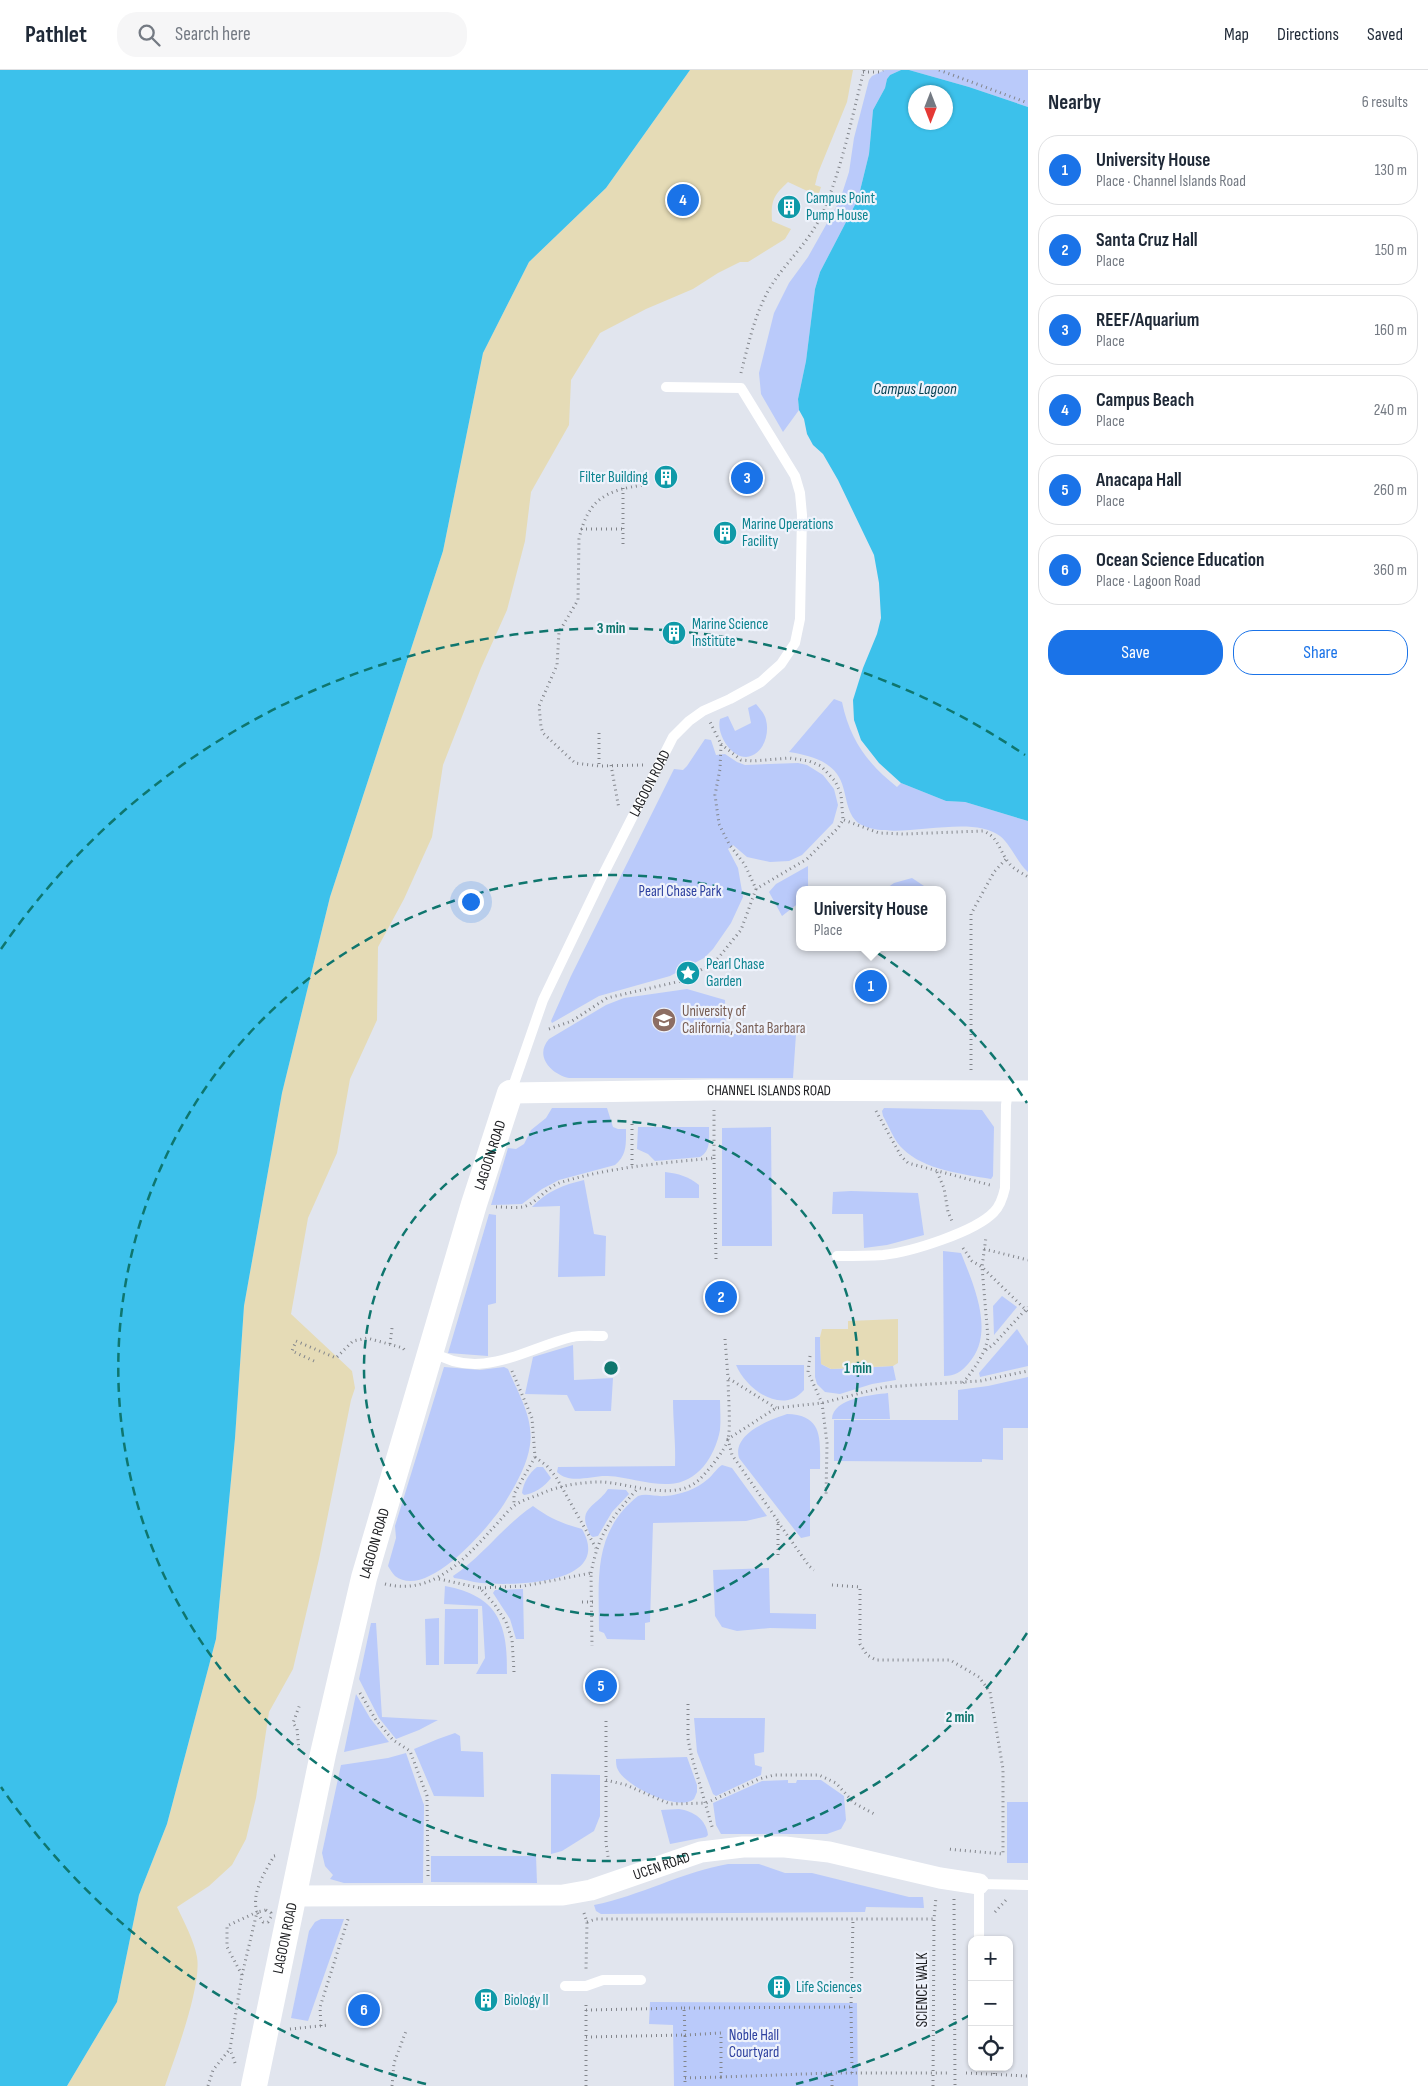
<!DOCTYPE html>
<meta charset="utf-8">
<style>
body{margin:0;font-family:"Sofia Sans Condensed",sans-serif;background:#f6f6f7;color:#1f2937}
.controls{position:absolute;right:15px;bottom:15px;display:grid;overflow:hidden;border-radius:10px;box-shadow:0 1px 4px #0004}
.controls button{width:45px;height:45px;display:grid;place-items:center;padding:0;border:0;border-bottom:1px solid #e0e1e3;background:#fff;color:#1f2937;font:25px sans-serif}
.compass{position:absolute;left:908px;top:15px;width:45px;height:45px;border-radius:50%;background:#fff;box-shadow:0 1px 4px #0004;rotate:180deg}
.you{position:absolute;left:470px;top:831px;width:18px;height:18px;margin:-12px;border:4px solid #fff;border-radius:50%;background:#1a73e8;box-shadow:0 0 0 8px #1a73e833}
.badge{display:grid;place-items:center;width:32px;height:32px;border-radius:50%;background:#1a73e8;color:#fff;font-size:16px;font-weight:700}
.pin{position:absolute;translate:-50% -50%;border:2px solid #fff;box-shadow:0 1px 5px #0006}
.popup{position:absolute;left:796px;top:816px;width:150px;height:65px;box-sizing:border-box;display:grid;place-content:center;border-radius:10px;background:#fff;filter:drop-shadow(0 1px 4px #0005);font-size:16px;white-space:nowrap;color:#747a83}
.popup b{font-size:19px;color:#1f2937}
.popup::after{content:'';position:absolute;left:50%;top:100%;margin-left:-10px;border:10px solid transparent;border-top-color:#fff}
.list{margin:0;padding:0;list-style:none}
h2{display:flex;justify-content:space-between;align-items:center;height:65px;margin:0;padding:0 20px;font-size:21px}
h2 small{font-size:16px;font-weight:400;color:#747a83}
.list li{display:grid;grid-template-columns:32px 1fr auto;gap:15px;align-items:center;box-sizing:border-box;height:70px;margin:0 10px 10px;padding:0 10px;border:1px solid #e0e1e3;border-radius:20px}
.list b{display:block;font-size:19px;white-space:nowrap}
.list p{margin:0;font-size:16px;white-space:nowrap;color:#747a83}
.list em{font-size:16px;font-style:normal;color:#747a83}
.actions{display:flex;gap:10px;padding:15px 20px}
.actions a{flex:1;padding:11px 0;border:1px solid #1a73e8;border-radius:20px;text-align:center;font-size:18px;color:#1a73e8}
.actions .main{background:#1a73e8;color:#fff}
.icon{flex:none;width:28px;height:28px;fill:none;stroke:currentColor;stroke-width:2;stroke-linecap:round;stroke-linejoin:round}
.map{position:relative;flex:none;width:1028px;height:2016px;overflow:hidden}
header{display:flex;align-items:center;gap:30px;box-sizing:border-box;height:70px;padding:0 25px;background:#fff;border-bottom:1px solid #e0e1e3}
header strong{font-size:24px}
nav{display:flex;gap:28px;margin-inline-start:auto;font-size:18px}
.search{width:350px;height:45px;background:#f6f6f7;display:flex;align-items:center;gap:12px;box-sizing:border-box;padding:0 18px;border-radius:20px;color:#747a83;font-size:19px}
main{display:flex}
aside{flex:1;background:#fff}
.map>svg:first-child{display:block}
.green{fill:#bacafa}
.sand{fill:#e5dbb6}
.water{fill:#3cc1eb;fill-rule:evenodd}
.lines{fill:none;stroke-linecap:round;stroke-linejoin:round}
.path{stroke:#82858b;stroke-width:3;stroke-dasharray:1 4;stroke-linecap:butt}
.service{stroke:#fff;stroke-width:10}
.minor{stroke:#fff;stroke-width:21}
.tertiary{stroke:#fff;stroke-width:26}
.ring{fill:none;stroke:#0f766e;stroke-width:2.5;stroke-dasharray:9 6}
.labels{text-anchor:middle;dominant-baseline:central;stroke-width:4.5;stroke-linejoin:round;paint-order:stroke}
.culture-label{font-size:15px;fill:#0d838f;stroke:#eef2fb;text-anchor:start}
.street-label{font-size:15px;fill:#202124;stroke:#eef2fb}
.park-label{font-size:15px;fill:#2d409f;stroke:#eef2fb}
.education-label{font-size:15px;fill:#785e54;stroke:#eef2fb;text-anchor:start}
.water-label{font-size:16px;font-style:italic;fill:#033e4f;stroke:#eef2fb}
.centre{fill:#0f766e;stroke:#eef2fb;stroke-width:2.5}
.ring-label{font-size:15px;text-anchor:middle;font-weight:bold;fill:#0f766e;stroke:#eef2fb;stroke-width:4.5;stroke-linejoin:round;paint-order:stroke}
</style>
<header>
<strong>Pathlet</strong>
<div class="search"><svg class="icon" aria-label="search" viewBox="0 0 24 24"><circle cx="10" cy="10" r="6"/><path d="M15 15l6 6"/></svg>Search here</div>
<nav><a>Map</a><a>Directions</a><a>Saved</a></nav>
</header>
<main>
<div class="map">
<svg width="1028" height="2016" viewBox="0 0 1028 2016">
<rect width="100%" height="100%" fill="#e1e5ee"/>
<g class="green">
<polygon points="885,0 901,0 890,5 887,9 885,18 873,40 869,84 858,129 820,202 815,219 806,291 798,329 799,340 783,362 761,324 759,303 774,243 789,213 808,187 840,130 849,102 854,68 869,10 872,6"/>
<polygon points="909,0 1028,0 1028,37 969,17"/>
<path d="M834 629 842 632C850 670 867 693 897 717L901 713 946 731 965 732 1028 751V802C1017 792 1011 775 1000 766 969 743 900 771 864 756 843 748 849 720 837 704 826 689 807 685 789 682Z"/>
<path d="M756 634C760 639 765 644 766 650 770 664 763 686 746 687 730 687 716 663 720 649L728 646 735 661 751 653 748 638Z"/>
<polygon points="705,669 711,670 716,685 725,684 737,692 745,695 798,693 807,695 823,705 834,719 838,735 833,753 802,785 789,791 770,792 747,787 733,775 728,779 738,798 743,827 731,853 713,879 704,888 670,906 599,926 552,953 551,951 571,906 674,699 683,700 687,696"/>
<polygon points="808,796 808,820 800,820 800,832 782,846 769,822 776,814"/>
<polygon points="912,808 930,820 884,820 894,813"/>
<path d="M687 919 725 930 726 964H796L793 1008H569C551 1004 534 986 549 969L606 935 624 928Z"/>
<path d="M552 1038H607L613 1057 618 1059H626C626 1074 627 1085 615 1095L559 1110 542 1119 522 1134 491 1135 508 1078 516 1079 524 1074 531 1060 546 1048Z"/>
<path d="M884 1038 982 1040 994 1057 993 1106 991 1109C963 1104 924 1100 903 1079 894 1071 889 1056 883 1046L882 1041Z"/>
<path d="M638 1057H709C709 1069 711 1081 700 1087L655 1091 648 1084 637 1079Z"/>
<polygon points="771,1057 772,1176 722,1176 722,1058"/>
<path d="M665 1102C679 1104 688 1106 699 1115V1128H665Z"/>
<path d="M584 1110 594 1164 606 1166 605 1206 558 1207 560 1136 532 1137C547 1121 563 1115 584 1110Z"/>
<polygon points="851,1121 918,1123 924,1165 887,1175 864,1178 863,1144 832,1144 833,1122"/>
<polygon points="489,1144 496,1145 496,1233 488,1235 488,1286 448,1283"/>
<path d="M943 1181 961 1183C974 1216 996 1264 968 1294 961 1302 955 1306 944 1306Z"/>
<polygon points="1002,1226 1017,1237 994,1265 993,1236"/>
<polygon points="1017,1259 1028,1276 1028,1296 980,1307 979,1303"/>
<polygon points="815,1267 820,1267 821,1294 831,1299 893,1296 896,1310 872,1314 840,1324 825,1322 817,1314 815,1307"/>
<polygon points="573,1275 574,1310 613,1308 611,1341 575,1341 567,1325 525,1324 533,1287"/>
<path d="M736 1295H804V1320C782 1346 746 1319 736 1295Z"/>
<path d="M444 1297 480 1300 504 1297 508 1299C518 1323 534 1348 530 1375 527 1396 515 1416 504 1434 489 1457 427 1531 395 1506 392 1503 390 1499 388 1496L396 1468 395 1456Z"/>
<polygon points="1028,1307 1028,1358 1003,1358 1003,1390 982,1389 982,1392 834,1391 834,1350 958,1350 958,1320 988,1316"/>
<path d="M888 1323 890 1349H832C833 1328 872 1325 888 1323Z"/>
<path d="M673 1330H720C720 1339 721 1350 720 1360 715 1386 698 1413 669 1414 649 1415 628 1407 608 1406 592 1405 570 1415 557 1402L558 1397 675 1396C676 1374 673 1352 673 1330Z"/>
<path d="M787 1344C824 1345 820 1370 820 1399H810V1466L801 1468 739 1388C732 1364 769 1350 787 1344Z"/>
<path d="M722 1395 732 1398 767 1446 746 1451 653 1453 650 1552 645 1553V1570L607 1569 604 1563 599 1561C599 1509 592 1463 638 1426 647 1423 656 1427 665 1426 680 1425 697 1419 708 1409 713 1405 716 1399 722 1395Z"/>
<path d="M537 1397H543L551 1408C545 1416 534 1424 524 1425L522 1423C523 1413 530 1402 537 1397Z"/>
<path d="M608 1419 626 1420 629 1424 612 1442 598 1466 593 1467C589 1465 589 1462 587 1457 579 1438 599 1434 608 1419Z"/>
<path d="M533 1436C549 1448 563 1454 582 1459 614 1515 514 1516 481 1513 472 1512 463 1509 454 1508L453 1506C483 1486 503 1456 533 1436Z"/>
<polygon points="769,1498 770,1543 816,1544 816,1559 770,1558 737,1561 722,1557 715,1546 713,1500"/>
<path d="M445 1516C498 1526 508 1554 507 1604H476L485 1588 482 1536 444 1534Z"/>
<polygon points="523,1519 524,1569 516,1569 510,1549 493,1523 495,1520"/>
<polygon points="445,1539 478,1539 478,1594 444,1594"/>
<polygon points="439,1548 439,1595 426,1595 425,1549"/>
<polygon points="371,1553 376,1553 382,1647 438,1650 419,1660 396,1669 379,1648 359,1609"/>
<polygon points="356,1624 370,1648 389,1672 344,1682"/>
<polygon points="694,1648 765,1648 764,1682 754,1684 755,1695 762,1697 761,1705 716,1726 713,1724 697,1682"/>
<polygon points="455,1663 460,1666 461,1681 483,1682 484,1727 434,1726 414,1679 438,1669"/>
<polygon points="406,1683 424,1735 423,1813 344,1813 330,1809 333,1805 325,1796 322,1783 341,1695 388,1688"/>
<path d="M687 1687 697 1715V1722L694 1729C678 1742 627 1717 618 1700 616 1697 616 1692 616 1689Z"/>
<polygon points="551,1704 600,1705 600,1746 594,1761 562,1781 551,1784"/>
<polygon points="788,1710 788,1713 796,1713 797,1710 821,1710 844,1726 846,1750 841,1759 827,1764 721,1764 716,1755 713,1733 762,1711"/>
<rect x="1007" y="1732" width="21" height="61"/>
<path d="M679 1739C693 1741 706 1749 708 1765L706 1767 670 1774 661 1740Z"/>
<polygon points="431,1786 536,1786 537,1813 431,1812"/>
<path d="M728 1794H759L785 1803H812L909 1827H923L924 1838 866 1837 865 1842 601 1844 596 1841 594 1835C640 1826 682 1802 728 1794Z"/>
<polygon points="321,1849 344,1849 308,1951 291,1948 309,1861 315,1852"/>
<polygon points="650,1932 857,1933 858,2016 674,2016 673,1955 649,1954"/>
</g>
<g class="sand">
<path d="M690 0H853L847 32 818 103 815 115 821 117 818 126 788 112C773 126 771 131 772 151L791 159 785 169 748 192H740L718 203 693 219 646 239 600 263 571 310 569 355 531 422 525 471 507 540 481 598 443 695 432 767 404 829 378 877 377 950 350 1009 337 1083 308 1148 291 1244 352 1301 355 1318 351 1330 319 1489 293 1599 269 1642 256 1728 246 1769 232 1795 209 1816 177 1837C184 1852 194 1870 197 1887 202 1915 175 1987 165 2016H67L117 1932 139 1825 167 1754 216 1569 235 1368 244 1236 282 1023 330 827 443 481 483 283 529 192 606 118Z"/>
<polygon points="898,1249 898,1293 893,1296 831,1299 821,1294 820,1267 822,1259 848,1259 848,1251"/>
</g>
<g class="water">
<polygon points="0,0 690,0 606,118 529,192 483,283 443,481 330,827 282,1023 244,1236 235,1368 216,1569 167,1754 139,1825 117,1932 67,2016 0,2016"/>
<path d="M901 0H909L969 17 1028 37V751L965 732 946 731 901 713 879 693 861 670 854 650 853 630 863 598 877 564 881 548 879 513 874 485 838 410 823 384 813 375 807 364 804 349 799 340 798 329 806 291 815 219 820 202 858 129 869 84 873 40 885 18 887 9 890 5ZM916 22H946V52H916Z"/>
</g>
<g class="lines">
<g class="path">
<polyline points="939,0 1028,33"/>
<polyline points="863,2 879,2 883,0"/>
<path d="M741 303C749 272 756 237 775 210 791 187 811 169 823 142 842 98 852 47 864 0"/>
<polyline points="623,418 623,478"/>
<polyline points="581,459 622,459"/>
<polyline points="599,663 599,696"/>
<polyline points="721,674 741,690 753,691 789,688 809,691 821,696 835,711 841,724 843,750 838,758 807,789 756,819"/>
<polyline points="611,695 619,739"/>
<path d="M643 695 599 696 575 693 543 663 541 657 539 636 557 595 559 562 578 530 579 469C588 429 606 420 644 415"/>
<path d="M844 750 879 763 904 764 983 761C999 767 999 781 1009 793 1013 799 1022 803 1028 807"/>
<polyline points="549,959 572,951 607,928 681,911 715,892 741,860 756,819 745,795 729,774 719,754 715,725 720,699 721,674 710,652"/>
<polyline points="971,1000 971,844 994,802 1006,789"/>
<polyline points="876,1041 901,1086 908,1093 990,1115"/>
<polyline points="632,1054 632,1097"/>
<polyline points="714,1088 716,1189"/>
<polyline points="937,1102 944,1118 948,1142 952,1151"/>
<path d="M496 1137C505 1137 515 1138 523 1137 536 1134 547 1116 562 1112 611 1097 663 1093 714 1088V1040"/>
<polyline points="963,1178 972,1191 982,1197 1028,1242"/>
<polyline points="984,1179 1028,1190"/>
<polyline points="725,1269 728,1308 776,1338"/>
<polyline points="390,1274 392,1258"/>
<polyline points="986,1280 994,1274 1028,1237"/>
<polyline points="810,1286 808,1302 822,1333 827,1373 826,1427"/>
<polyline points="314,1291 292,1281 296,1271 336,1288 353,1271 367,1268 403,1278 406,1282"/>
<polyline points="512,1301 532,1348 535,1387 514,1424 514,1436"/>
<path d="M963 1313C974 1299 984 1286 988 1268L982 1197 986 1167"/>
<polyline points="535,1387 547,1396 556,1407 596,1478"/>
<polyline points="778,1452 809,1496 814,1500"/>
<polyline points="778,1485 778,1451 732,1385 728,1369 776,1338 822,1333 884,1317 980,1311 1028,1301"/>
<path d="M591 1503C599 1462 611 1449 638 1418"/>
<polyline points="439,1509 480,1518 495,1535 506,1552 512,1569 514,1602"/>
<path d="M385 1514C432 1526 464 1490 493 1458 500 1451 506 1442 514 1436 520 1431 530 1428 538 1425 557 1416 580 1412 601 1412 631 1413 675 1433 700 1409 708 1401 726 1379 728 1369 731 1357 728 1322 728 1308"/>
<polyline points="832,1515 860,1517 860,1574 867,1585 876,1590 950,1590 979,1607 990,1622 1003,1699 1003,1784 947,1779"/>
<polyline points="480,1518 524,1516 591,1503 592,1576"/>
<polyline points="582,1532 593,1532"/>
<polyline points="360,1623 376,1650 393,1670 410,1681 427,1726 428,1806"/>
<polyline points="688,1634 688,1669 691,1684 713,1760"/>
<polyline points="606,1651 606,1773 609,1793"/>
<polyline points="299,1680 297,1659 293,1653 300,1634"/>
<polyline points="606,1710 626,1715 670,1734 706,1733 759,1709 774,1705 819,1705 836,1713 854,1733 876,1745"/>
<polyline points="954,1829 955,2016"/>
<polygon points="266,1840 271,1843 271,1847 268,1852 263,1852 257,1842"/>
<polyline points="995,1842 1006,1830"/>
<polyline points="584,1843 587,1852 586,1899"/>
<polyline points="587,1852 596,1849 934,1849"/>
<path d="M242 1905 257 1842C251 1823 265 1802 274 1786L278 1785"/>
<polyline points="684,1938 851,1937"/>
<polyline points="586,1940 684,1938 685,1965 721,1963 721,2007 832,2003 948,2003"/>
<polyline points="321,1956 320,1937 349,1846"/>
<polyline points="290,1959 329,1955"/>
<polyline points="586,1967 685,1965 685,2016"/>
<polyline points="235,1993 230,1979 242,1905 227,1877 227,1856 257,1842"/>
<polyline points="852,2003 851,1937 853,1850"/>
<polyline points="966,2003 1028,2006"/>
<polyline points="994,2004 994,1997"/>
<polyline points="685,2008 721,2007"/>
<polyline points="208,2016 213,2000 230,1979"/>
<polyline points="392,2016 394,1993 406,1961"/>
<polyline points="586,2016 586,1932"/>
<polyline points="832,2016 832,2003"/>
<polyline points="933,2016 934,1849 936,1827"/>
</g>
<g class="service">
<path id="s1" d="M511 1022 543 930 604 803 673 667 689 651 703 641 730 629 761 612 781 594 795 573 800 549 802 445 800 423 795 406 741 318 666 317"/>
<path d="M837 1186C852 1186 868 1186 883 1185 911 1182 975 1162 994 1142 1000 1136 1003 1127 1005 1118L1006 1035 1008 1021"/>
<path d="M431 1281C480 1312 524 1279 572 1267 582 1265 593 1266 603 1266"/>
<polyline points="979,1870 979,1814 1028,1815"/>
<polyline points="565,1916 586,1916 603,1910 641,1910"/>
</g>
<g class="minor">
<path id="s2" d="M510 1023 713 1020 1028 1021"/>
<path id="s3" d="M294 1826 563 1825 591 1820 701 1782 743 1777H785L829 1782 940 1808 979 1814"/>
</g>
<path class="tertiary" id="s4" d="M254 2016 323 1684 364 1508 474 1134 510 1023"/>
</g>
<g class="ring">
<circle cx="611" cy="1298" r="247"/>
<path d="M1027 1563A493 493 0 1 1 1027 1033"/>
<path d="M970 1945A740 740 0 0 1 796 2014M426 2014A740 740 0 0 1 1 1717M1 879A740 740 0 0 1 1025 685"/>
</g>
<defs>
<g id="building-disc" transform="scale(1.25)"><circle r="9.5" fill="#0f9aa8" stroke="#eef2fb"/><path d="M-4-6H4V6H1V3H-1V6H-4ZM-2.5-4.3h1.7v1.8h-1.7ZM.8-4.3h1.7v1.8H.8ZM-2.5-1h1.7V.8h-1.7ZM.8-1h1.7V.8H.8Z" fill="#fff"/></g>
<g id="sight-disc" transform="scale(1.25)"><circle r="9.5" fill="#0f9aa8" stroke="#eef2fb"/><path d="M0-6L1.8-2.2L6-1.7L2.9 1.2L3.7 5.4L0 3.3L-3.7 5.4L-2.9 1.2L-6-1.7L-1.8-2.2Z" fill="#fff"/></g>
<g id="university-disc" transform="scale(1.25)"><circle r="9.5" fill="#8d6e63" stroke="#eef2fb"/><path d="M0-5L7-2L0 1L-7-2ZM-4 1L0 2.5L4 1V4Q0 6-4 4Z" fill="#fff"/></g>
</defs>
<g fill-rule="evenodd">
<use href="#building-disc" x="789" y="137"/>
<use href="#building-disc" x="666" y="407"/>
<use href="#building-disc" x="725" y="463"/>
<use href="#building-disc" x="674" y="563"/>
<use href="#sight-disc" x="688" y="903"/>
<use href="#university-disc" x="664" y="950"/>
<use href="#building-disc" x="779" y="1917"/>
<use href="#building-disc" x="486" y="1930"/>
</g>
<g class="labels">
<g class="culture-label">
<text x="806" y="128">Campus Point<tspan x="806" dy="17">Pump House</tspan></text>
<text x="648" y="407" text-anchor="end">Filter Building</text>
<text x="742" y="454">Marine Operations<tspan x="742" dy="17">Facility</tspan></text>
<text x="692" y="554">Marine Science<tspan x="692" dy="17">Institute</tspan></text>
<text x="706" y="894">Pearl Chase<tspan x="706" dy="17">Garden</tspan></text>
<text x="796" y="1917">Life Sciences</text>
<text x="504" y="1930">Biology II</text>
</g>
<g class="street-label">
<text stroke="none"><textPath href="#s1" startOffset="339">LAGOON ROAD</textPath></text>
<text stroke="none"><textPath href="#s2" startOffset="259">CHANNEL ISLANDS ROAD</textPath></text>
<text stroke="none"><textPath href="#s4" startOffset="961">LAGOON ROAD</textPath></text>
<text stroke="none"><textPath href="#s4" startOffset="556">LAGOON ROAD</textPath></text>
<text stroke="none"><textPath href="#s3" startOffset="372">UCEN ROAD</textPath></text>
<text stroke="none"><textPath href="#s4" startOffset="151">LAGOON ROAD</textPath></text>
<text transform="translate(922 1920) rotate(-90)">SCIENCE WALK</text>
</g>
<g class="park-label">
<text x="680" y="821">Pearl Chase Park</text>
<text x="754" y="1965">Noble Hall<tspan x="754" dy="17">Courtyard</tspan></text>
</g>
<g class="education-label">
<text x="682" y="941">University of<tspan x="682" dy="17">California, Santa Barbara</tspan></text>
</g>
<g class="water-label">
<text x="915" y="319">Campus Lagoon</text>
</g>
</g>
<circle cx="611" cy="1298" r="8" class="centre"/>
<g class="ring-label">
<text x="611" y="563">3 min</text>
<text x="858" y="1303">1 min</text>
<text x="960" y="1652">2 min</text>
</g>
</svg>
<div class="controls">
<button>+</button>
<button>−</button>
<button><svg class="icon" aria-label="locate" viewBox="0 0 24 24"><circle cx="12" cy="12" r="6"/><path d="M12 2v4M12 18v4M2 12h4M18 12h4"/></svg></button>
</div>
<svg class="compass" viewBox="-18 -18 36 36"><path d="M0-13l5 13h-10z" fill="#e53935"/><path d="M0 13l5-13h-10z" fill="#747a83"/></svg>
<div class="you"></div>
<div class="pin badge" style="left:871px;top:916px">1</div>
<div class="popup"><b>University House</b>Place</div>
<div class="pin badge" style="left:721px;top:1227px">2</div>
<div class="pin badge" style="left:747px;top:408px">3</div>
<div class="pin badge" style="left:683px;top:130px">4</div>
<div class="pin badge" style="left:601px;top:1616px">5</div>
<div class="pin badge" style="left:364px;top:1940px">6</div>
</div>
<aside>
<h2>Nearby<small>6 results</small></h2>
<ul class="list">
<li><span class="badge">1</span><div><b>University House</b><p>Place · Channel Islands Road</p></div><em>130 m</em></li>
<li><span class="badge">2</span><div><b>Santa Cruz Hall</b><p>Place</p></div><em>150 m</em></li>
<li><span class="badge">3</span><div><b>REEF/Aquarium</b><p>Place</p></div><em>160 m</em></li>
<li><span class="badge">4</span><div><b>Campus Beach</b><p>Place</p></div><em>240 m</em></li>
<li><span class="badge">5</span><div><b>Anacapa Hall</b><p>Place</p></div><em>260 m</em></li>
<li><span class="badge">6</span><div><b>Ocean Science Education</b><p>Place · Lagoon Road</p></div><em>360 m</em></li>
</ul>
<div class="actions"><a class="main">Save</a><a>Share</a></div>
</aside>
</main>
